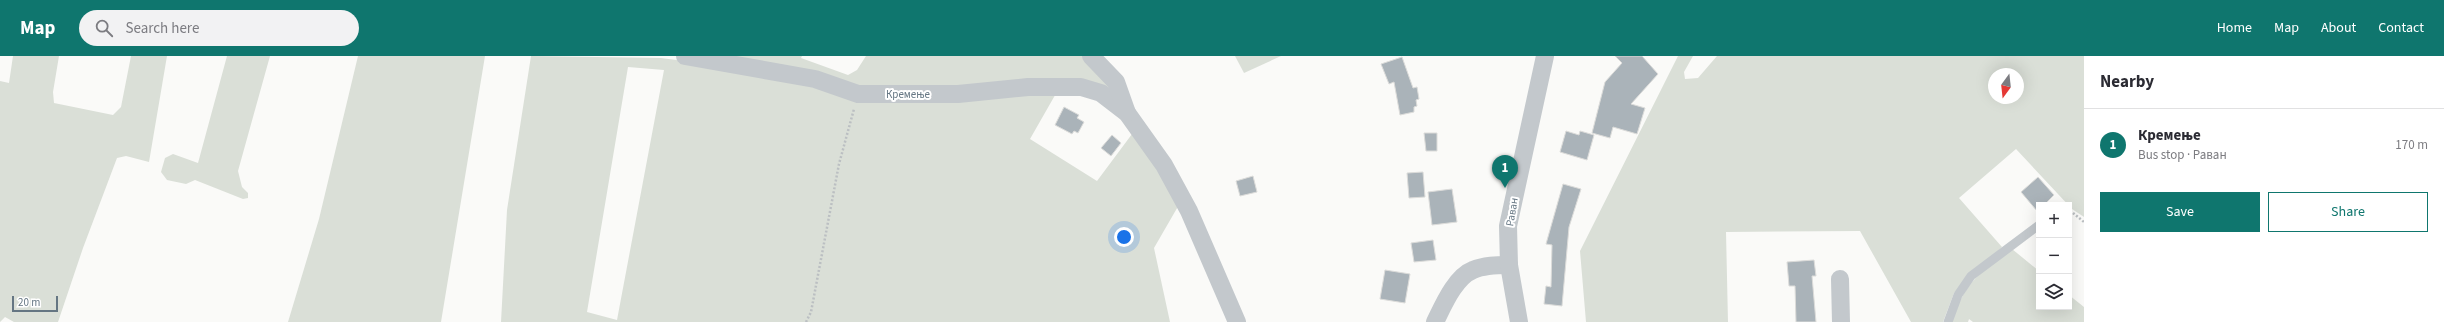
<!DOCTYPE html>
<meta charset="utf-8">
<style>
body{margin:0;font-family:"Source Sans 3",sans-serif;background:#f2f2f3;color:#2b2b33}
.controls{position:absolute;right:12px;bottom:12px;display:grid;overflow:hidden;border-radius:0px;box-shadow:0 4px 16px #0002}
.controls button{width:36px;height:36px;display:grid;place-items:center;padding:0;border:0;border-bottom:1px solid #e1e1e2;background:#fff;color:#2b2b33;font:20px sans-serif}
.compass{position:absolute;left:1988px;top:12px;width:36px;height:36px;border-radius:50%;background:#fff;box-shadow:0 4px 16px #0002;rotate:195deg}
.scale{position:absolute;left:12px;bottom:10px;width:46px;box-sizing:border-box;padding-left:4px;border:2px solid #657683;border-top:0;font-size:11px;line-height:14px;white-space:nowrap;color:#657683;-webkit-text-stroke:3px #fff;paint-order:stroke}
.you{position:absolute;left:1124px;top:181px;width:14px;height:14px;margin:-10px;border:3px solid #fff;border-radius:50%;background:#1a73e8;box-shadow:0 0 0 6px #1a73e833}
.badge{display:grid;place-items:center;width:26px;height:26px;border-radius:50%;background:#0f766e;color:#fff;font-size:13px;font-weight:700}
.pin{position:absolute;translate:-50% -33px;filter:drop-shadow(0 1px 2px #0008)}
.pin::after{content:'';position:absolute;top:21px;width:14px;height:12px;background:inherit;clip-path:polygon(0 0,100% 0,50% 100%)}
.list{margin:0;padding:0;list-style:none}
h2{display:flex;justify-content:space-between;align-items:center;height:52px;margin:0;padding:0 16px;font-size:17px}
h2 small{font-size:13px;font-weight:400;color:#7c7c81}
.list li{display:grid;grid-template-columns:26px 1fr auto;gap:12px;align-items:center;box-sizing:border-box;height:72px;padding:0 16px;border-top:1px solid #e1e1e2}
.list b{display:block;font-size:15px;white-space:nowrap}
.list p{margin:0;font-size:13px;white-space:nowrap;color:#7c7c81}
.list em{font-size:13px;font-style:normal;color:#7c7c81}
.actions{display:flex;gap:8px;padding:12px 16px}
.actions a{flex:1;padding:9px 0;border:1px solid #0f766e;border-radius:0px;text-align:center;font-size:14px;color:#0f766e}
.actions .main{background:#0f766e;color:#fff}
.icon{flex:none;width:22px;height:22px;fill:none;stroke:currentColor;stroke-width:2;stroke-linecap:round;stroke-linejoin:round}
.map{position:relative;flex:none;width:2084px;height:266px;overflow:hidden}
header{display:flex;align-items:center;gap:24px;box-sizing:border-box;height:56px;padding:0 20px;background:#0f766e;color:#fff}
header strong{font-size:19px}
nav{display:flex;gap:22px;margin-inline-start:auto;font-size:14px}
.search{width:280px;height:36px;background:#f2f2f3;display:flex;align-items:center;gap:10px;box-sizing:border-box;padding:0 14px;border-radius:22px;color:#7c7c81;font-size:15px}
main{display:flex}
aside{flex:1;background:#fff}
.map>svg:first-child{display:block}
.green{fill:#dadfd7;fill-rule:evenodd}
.building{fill:#aab3b9;stroke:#dcdcda}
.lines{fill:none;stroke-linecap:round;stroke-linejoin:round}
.path{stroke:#bbbfc2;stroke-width:2.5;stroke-dasharray:2 2;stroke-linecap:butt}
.service{stroke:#c3c8cc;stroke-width:9}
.minor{stroke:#c3c8cc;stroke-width:18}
.labels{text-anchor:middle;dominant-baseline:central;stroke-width:4;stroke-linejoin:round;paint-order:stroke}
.street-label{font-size:11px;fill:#657683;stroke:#fff}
</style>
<header>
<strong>Map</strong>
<div class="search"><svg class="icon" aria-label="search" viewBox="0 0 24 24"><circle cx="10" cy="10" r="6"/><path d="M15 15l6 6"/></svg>Search here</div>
<nav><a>Home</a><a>Map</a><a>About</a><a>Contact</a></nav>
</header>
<main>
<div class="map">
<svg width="2084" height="266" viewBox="0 0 2084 266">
<rect width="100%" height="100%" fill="#fafaf8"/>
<g class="green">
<polygon points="13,0 59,0 53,36 54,47 113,59 121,51 131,0 167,0 149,106 126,100 117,102 83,192 58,266 14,266 5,261 0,266 0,25 9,27"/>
<polygon points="227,0 270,0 238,115 242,131 248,137 248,142 243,143 195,124 186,128 167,124 161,116 165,102 173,98 198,107"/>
<polygon points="358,0 485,0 441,266 288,266 319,163"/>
<path d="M531 0 661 2 714 9 858 40 1058 34 1030 83 1097 125 1135 74 1180 147 1154 192 1170 266H501L507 154ZM628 11 664 14 617 264 587 256Z"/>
<polygon points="710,0 802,0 801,2 848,19 857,14 866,0 1087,0 1115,29 1108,38 859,34"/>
<polygon points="1235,0 1281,0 1244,17"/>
<path d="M1678 0H1693L1684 16 1685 23 1698 22 1717 0H2084V161L2072 153 2016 93 1959 142 2002 191 1954 237 1943 266H1911L1860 175 1726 176 1728 266H1586L1580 195ZM1994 18H2018V42H1994Z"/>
<path d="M2012 193 2039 215V251H2069V239L2084 251V266H1973L1969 263 1968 266H1951C1967 224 1977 219 2012 193Z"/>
</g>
<g class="building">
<polygon points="1615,0 1642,0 1658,18 1631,48 1645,52 1637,78 1613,71 1610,82 1592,77 1605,26 1622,7"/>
<polygon points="1402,1 1413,32 1417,31 1419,43 1416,44 1417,50 1414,51 1414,56 1400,59 1394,26 1389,28 1381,8"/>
<polygon points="1064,51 1079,59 1077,62 1084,66 1078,77 1074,75 1072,78 1055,69"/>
<polygon points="1566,75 1579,79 1580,75 1594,79 1587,104 1560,96"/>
<polygon points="1424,77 1437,77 1437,95 1426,95"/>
<polygon points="1112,79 1121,87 1111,100 1101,92"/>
<polygon points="1423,116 1425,141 1409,142 1407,117"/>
<polygon points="1253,120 1257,136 1240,140 1236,125"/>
<polygon points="2038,121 2054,139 2044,149 2039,149 2037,155 2021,136"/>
<polygon points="1563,128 1581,133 1569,171 1562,250 1544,248 1546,230 1551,231 1552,189 1546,188"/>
<polygon points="1452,133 1457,166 1432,169 1428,136"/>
<polygon points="1433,184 1436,204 1414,206 1411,187"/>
<polygon points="1814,204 1816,220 1812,220 1816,266 1796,266 1795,230 1789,230 1787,206"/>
<polygon points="1385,214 1410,218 1405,247 1380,243"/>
</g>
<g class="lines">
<g class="path">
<polyline points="2069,157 2073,157 2084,166"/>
<polyline points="806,266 811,256 839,108 854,53"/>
</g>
<polyline class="service" points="1948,266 1958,239 1971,220 2039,169"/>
<g class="minor">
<polyline points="685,0 815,23 858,38 958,38 1028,31 1081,31 1101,37 1127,57 1164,109 1189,155 1237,266"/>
<polyline points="1091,0 1116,26 1127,57"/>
<polyline points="1840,223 1841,266"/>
<path d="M1435 266C1443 250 1455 221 1473 214 1484 209 1497 209 1509 209"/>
<polyline points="1519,266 1509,209 1508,170 1545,0"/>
</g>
</g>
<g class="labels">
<g class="street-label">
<text x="908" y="38">Кремење</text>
<text transform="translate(1512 156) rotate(-80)">Раван</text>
</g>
</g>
</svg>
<div class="controls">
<button>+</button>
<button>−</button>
<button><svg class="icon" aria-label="layers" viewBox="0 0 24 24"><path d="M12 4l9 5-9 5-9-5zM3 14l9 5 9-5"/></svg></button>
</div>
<svg class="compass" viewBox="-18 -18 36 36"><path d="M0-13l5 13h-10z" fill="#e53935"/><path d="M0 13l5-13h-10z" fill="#7c7c81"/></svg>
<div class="scale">20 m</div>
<div class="you"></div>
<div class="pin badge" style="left:1505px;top:132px">1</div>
</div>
<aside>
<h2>Nearby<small></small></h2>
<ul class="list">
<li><span class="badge">1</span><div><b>Кремење</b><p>Bus stop · Раван</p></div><em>170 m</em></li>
</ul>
<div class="actions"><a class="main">Save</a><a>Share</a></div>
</aside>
</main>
